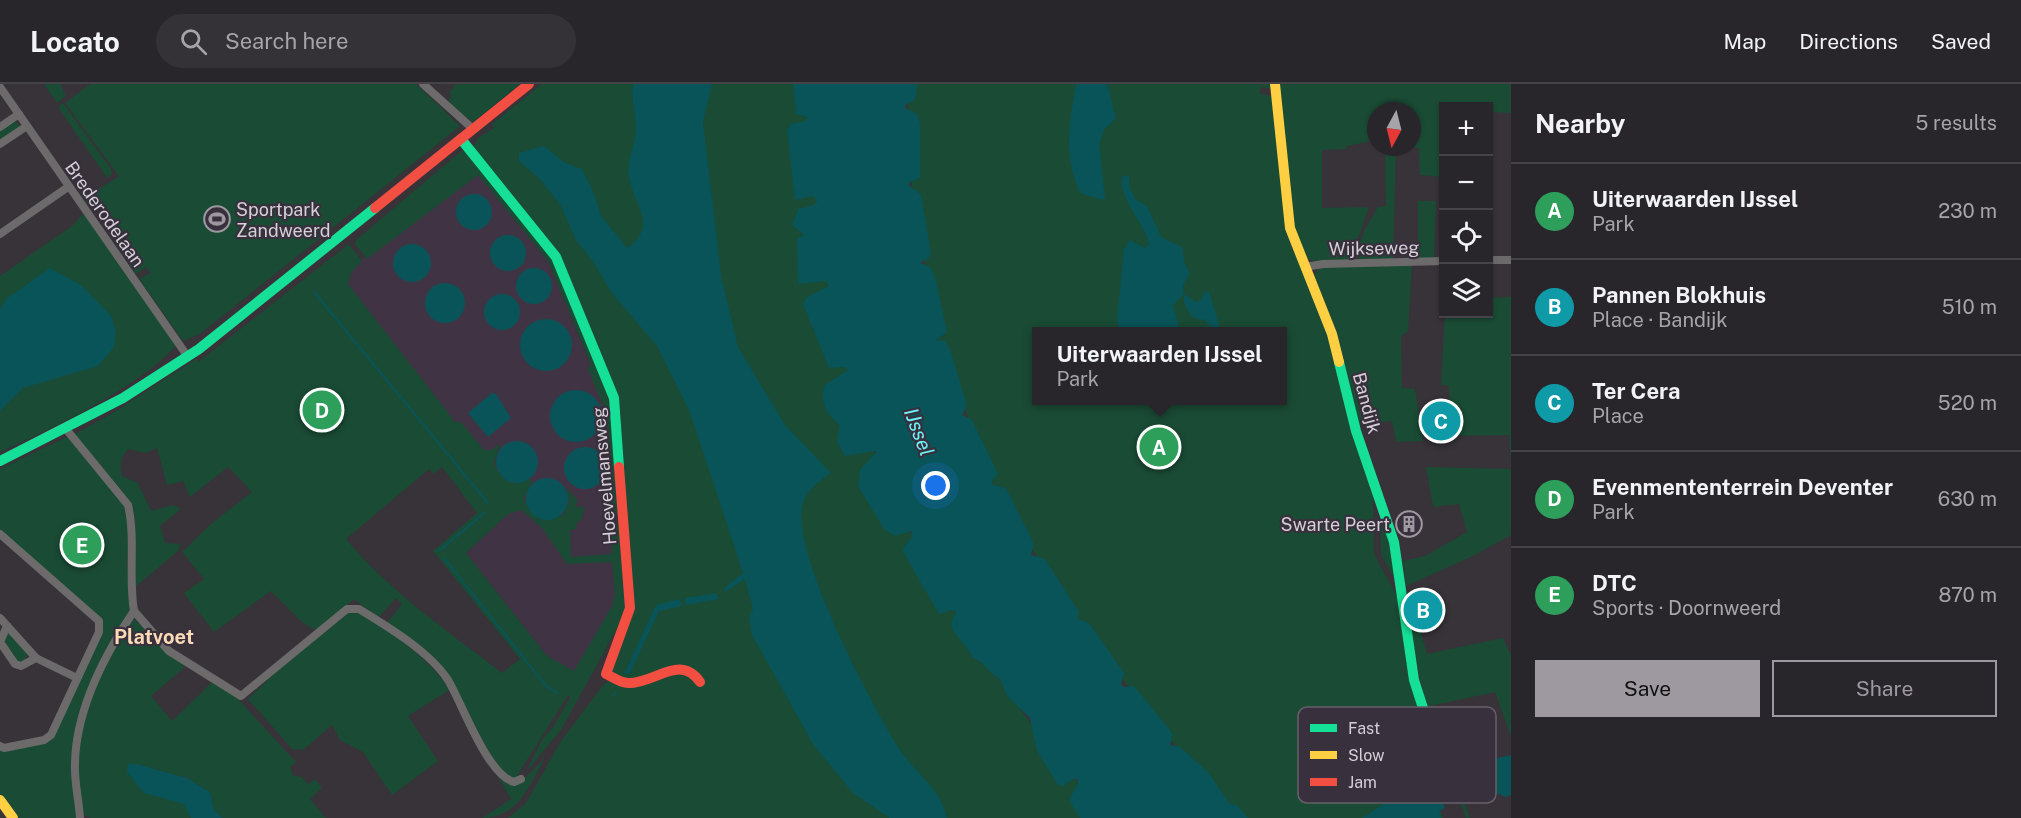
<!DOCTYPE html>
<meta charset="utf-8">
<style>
body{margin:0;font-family:"Public Sans",sans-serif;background:#353237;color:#f1f3f6}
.controls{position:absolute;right:18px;top:18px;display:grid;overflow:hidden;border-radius:0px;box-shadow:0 2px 4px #0004}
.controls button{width:54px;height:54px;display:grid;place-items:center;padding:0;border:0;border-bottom:2px solid #454347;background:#29262b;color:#f1f3f6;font:30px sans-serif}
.compass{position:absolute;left:1367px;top:18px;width:54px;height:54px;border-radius:50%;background:#29262b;box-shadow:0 2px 4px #0004;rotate:187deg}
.you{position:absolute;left:936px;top:402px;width:21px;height:21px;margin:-15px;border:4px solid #fff;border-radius:50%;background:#1a73e8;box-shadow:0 0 0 9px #1a73e833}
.badge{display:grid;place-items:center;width:39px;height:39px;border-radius:50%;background:#9e99a0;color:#fff;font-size:20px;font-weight:700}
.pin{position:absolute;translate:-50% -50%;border:3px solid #fff;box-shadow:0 2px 6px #0006}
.popup{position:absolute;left:1032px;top:243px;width:255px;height:78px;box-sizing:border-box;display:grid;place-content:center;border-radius:0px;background:#29262b;filter:drop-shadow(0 2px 4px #0005);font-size:20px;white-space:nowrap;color:#a5a5a9}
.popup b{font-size:22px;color:#f1f3f6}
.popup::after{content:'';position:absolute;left:50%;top:100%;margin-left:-12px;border:12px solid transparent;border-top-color:#29262b}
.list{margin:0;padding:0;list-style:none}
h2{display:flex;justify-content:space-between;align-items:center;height:78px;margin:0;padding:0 24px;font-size:26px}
h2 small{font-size:20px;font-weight:400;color:#a5a5a9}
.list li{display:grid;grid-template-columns:39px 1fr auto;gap:18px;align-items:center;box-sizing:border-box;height:96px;padding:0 24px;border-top:2px solid #454347}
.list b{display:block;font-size:22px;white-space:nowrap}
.list p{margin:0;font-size:20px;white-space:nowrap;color:#a5a5a9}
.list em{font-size:20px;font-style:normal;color:#a5a5a9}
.actions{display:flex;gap:12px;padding:18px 24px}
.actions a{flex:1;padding:14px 0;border:2px solid #9e99a0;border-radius:0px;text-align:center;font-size:21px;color:#9e99a0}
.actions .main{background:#9e99a0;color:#111}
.icon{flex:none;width:33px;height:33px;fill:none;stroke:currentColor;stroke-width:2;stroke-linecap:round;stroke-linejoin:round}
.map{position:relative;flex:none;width:1511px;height:734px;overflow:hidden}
header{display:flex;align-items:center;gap:36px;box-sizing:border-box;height:84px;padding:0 30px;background:#29262b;border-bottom:2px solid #454347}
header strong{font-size:28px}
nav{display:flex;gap:33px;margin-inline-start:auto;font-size:21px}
.search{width:420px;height:54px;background:#353237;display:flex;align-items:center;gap:15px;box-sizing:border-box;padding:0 21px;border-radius:33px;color:#a5a5a9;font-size:22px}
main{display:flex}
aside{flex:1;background:#29262b}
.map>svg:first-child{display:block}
.built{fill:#403444}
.green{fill:#1a4b35;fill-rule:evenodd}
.water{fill:#095458}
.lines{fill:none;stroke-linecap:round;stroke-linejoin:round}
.stream{stroke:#095458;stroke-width:2}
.street{stroke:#6d6a6b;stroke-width:8}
.fast{stroke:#16e098;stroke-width:10}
.slow{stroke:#ffcf43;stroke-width:10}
.jam{stroke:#f24e42;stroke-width:10}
.labels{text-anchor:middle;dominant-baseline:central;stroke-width:4.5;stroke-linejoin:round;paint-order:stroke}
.poi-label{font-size:18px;fill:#d5d0d7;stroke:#38303c;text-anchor:start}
.street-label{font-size:18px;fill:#d5d0d7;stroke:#38303c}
.water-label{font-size:20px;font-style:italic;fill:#6df2f9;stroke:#38303c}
.neighbourhood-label{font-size:20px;font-weight:bold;fill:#fbdbb6;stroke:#38303c}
.key{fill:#38303c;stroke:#67606a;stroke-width:1.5}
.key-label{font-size:16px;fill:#d5d0d7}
</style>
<header>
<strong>Locato</strong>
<div class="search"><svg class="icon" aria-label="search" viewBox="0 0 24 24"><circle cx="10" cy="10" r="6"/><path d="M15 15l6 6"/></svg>Search here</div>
<nav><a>Map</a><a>Directions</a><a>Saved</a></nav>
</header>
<main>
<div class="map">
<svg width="1511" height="734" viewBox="0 0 1511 734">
<rect width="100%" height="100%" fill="#373339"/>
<polygon class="built" points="474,85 548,177 611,331 614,438 625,520 585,594 547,572 466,469 508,430 335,197"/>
<g class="green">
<polygon points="44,0 60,0 66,12 57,19"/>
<polygon points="90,0 416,0 460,42 200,250 183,257 142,199 140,194 151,189 145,183 136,190 116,161 129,162 93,116 87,120 83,115 119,92 65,19"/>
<polygon points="456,0 520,0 473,38 448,20 451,11 449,9"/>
<path d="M542 0H808C806 57 817 114 827 171 834 209 839 249 848 287 890 451 998 607 1107 734H508L526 719 561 657 604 600 609 597 630 531 620 327 563 178 473 64 478 54 494 44 492 40Z"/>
<path d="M907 0H1272V5L1261 3 1259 9 1274 13 1283 109 1329 247 1373 404 1374 470 1402 521 1421 628 1429 658 1436 672 1425 684 1443 734H1243L1175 661 1076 537 994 402 938 255 912 102ZM1036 248H1282V316H1036Z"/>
<path d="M1278 0H1511V29L1489 28 1488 22H1444L1443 93 1420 91 1419 64H1396L1393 176 1363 177 1359 174C1356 156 1370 137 1378 123L1386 122 1385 63H1412V27H1376V56L1347 62 1346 65 1322 66V124L1369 123 1351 174C1341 179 1315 181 1306 173 1286 153 1281 33 1278 0Z"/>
<polygon points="63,19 111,85 112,90 107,94 58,23"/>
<polygon points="15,36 20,43 0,57 0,46"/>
<polygon points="465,64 548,164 608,306 618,431 607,432 605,401 611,386 609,359 605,349 607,341 603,321 588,285 591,281 548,177 478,91 367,175 355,160 356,156"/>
<polygon points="1418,117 1436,117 1434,175 1418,175"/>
<path d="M84 129 176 262C166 271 158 280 148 287 103 320 50 345 0 368V192L72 142Z"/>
<path d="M349 160 362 177 351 189 348 200 456 339 460 337 484 366H492L501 359 494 379C500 396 514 404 530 395L532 398 524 414 529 427 542 436 563 431 569 418 567 404 578 417 575 421 578 424 581 421 584 425 582 434 577 439 576 445 570 446 571 473 612 470 610 439 614 437 622 442 627 526 561 646 526 688 543 654 554 642 570 613 568 611 515 695 505 691 488 667 452 599 387 539 402 520 396 514 378 534 354 515 317 547 303 539 271 507 214 548 184 509 204 495 182 468 212 439 252 408 228 383 190 413 183 397 167 401 157 364 145 369 129 365C121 370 119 384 122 392L138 399 151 427 173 421 181 425 160 442 165 459 180 460 178 467 134 504 135 435 128 415 75 350 116 327 196 275 198 278ZM442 383 477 429 433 467 520 575 502 589C448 547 390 508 346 455L429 385 433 390ZM521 426 542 444 567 480 612 478 615 510 612 522 574 587 547 572 466 469 508 430Z"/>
<polygon points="1412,180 1408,247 1401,252 1402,304 1415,305 1423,357 1396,358 1392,337 1359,341 1339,257 1314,191 1319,184"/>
<polygon points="1511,213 1511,380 1509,351 1452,352 1449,302 1441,301 1445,230 1488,230 1489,214"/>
<polygon points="69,352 123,419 130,442 127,480 130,525 112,557 76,654 78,734 18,734 0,710 0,665 47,659 51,655 103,543 100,535 0,446 0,385"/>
<polygon points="1426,383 1511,385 1511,451 1471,473 1406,502 1403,477 1425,472 1467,448 1459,420 1433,423"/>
<polygon points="1380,422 1400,505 1381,471"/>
<polygon points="1409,520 1413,520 1427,570 1503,554 1511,571 1511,652 1495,608 1426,623 1416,576"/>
<path d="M354 528C380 537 437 581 449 606L408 632 438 677 392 711 363 668 340 656 332 641 303 666 292 665 248 615 276 588 348 529Z"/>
<path d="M134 535 185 583 151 612 172 637 212 598 237 614 296 678 290 683 293 691 301 693 309 700 314 695 322 703 310 715 326 734H223L214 726 210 708 187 694 137 680 188 723 191 734H92L83 731C79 710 76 688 77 666 79 635 111 557 134 535Z"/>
<polygon points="7,547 28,570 23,579 16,577 3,556"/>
<path d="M545 674C529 701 519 734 482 734L511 715 498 692 509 699 522 697Z"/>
<polygon points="1446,679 1453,688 1470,734 1466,734"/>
</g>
<g class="water">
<path d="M633 0H712L703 38 721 192 738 263 785 341 831 389C821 396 806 406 803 419 789 466 871 619 898 663 913 687 942 706 947 734H890L853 709 813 660 752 551 749 533 753 525 745 495 725 508 724 504 743 489 689 326 657 262 611 208 594 179 576 156 561 122 540 95 519 77V69L544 62 565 79 582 85 594 109 601 132 627 164C660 141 633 121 629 93 626 76 637 58 636 42 635 26 631 17 633 0Z"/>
<path d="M793 0H917L915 16 906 20 905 24 917 30 920 40V94L910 98 909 101 921 111 931 169 929 174 920 179 930 183 935 193 947 248 936 256 945 257 951 268 967 322 962 331 972 336 998 390 992 397 993 401 1006 404 1034 460 1031 471 1045 475 1048 480 1079 528 1077 535 1089 539 1124 589 1121 600 1124 603 1134 602 1173 650 1170 661 1180 663 1207 687 1230 720 1237 721 1248 734H1080L1069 716 1078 700 1077 695H1073L1063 702 1058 701 1037 667 1030 634 1008 613 999 594C988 589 985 578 973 574 967 561 955 554 951 540L956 528 952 526 939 530 902 466 912 453 911 447 895 452 884 445 858 402 860 386 876 368 874 367 845 372 837 358 840 341C827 332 819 316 825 301L848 286 844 283 829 284 803 220 806 214 829 202 826 197 798 200 797 155 804 151 792 141 798 125 814 121 817 117 813 112 795 116 787 47 791 40 805 37 808 33 796 30Z"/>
<path d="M1076 0H1107L1116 34 1104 46 1099 61 1105 114 1102 116 1080 109C1063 69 1069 42 1076 0Z"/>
<path d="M1124 91 1129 92V102L1135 115 1147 122 1161 153 1182 163 1185 180 1190 188 1183 202 1184 210 1196 218 1201 216 1204 209 1209 207 1221 247H1212L1206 237 1192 233 1184 219V210L1173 221 1180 247 1119 246 1117 235 1124 165 1130 156 1145 164 1149 159C1145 141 1113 105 1124 91Z"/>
<circle cx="474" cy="128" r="18"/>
<circle cx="508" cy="169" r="18"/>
<circle cx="412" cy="179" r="19"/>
<polygon points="50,184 81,201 111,232 116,248 114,263 98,282 23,304 0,327 0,226 6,215"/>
<circle cx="534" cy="202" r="18"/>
<circle cx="445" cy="219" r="20"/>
<circle cx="502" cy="228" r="18"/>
<circle cx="546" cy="261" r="26"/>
<circle cx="576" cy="332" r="26"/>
<polygon points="492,309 496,310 511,334 488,353 468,329"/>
<circle cx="517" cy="378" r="21"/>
<circle cx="585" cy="384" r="21"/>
<circle cx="547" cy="415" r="21"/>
<polygon points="716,509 719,515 686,521 685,514"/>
<polygon points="680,515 682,522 659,527 630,589 624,590 656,521"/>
<polygon points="1511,671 1511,711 1506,713 1491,707 1489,701 1473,704 1469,691 1473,685 1471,680"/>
<polygon points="128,680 137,680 187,694 210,708 214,726 223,734 191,734 184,720 144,709 127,688"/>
<polygon points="1432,693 1445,724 1439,727 1441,734 1362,734 1408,704"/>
</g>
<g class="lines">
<g class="stream">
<polyline points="314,208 488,419"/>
<polyline points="439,467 484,429"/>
<polyline points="444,474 546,602 557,609"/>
<polyline points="613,612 616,608"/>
</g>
<g class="street">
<polyline points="423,0 473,45"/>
<polyline points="0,3 188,273"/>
<polyline points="0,43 19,30"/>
<polyline points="0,60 27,42"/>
<polyline points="0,150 68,103"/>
<polyline points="1488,176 1511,176"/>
<polyline points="1305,183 1323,180 1444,177"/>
<path d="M66 345 128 421C136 455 128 492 134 527 105 570 76 626 75 679 74 698 79 716 80 734"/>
<polyline points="0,450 99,537 99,548 51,651 44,656 4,664 0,662"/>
<path d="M134 527 169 567 241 612 347 525H359C387 542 430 568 448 596 462 619 487 691 514 698L521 695"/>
<polyline points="0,534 36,574 77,594"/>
<polyline points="7,542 0,558 15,580 21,582 36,574"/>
</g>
<g class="fast">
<polyline points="461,55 556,173 614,314 619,383"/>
<polyline points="1339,278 1356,347 1394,458 1414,596 1430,646"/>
<polyline points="0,377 123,314 199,265 375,124"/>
</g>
<g class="slow">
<polyline points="1275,0 1290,144 1332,250 1339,278"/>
<polyline points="0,716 13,734"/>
</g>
<g class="jam">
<polyline points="375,124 529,0"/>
<path d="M619 383 630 524 606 590C613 593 620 599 628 599 654 600 680 569 700 598"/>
</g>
</g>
<defs>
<g id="stadium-ring" transform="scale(1.35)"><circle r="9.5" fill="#38303c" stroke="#9e99a0" stroke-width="1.5"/><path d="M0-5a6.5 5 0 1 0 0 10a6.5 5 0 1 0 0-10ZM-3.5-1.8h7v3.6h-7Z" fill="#9e99a0"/></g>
<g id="building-ring" transform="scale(1.35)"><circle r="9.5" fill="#38303c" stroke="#9e99a0" stroke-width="1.5"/><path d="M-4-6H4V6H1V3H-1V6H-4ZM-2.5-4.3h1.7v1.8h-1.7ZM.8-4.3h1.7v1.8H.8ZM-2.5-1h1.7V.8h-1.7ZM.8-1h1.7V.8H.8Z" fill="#9e99a0"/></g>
</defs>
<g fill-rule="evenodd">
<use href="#stadium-ring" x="217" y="135"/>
<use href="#building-ring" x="1409" y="440"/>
</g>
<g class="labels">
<g class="poi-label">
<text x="236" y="125">Sportpark<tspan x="236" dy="21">Zandweerd</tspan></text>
<text x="1390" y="440" text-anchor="end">Swarte Peert</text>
</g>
<g class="street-label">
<text transform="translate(105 130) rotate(55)">Brederodelaan</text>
<text transform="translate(1374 164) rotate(-1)">Wijkseweg</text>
<text transform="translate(1367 319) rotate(75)">Bandijk</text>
<text transform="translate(604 392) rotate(-95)">Hoevelmansweg</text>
</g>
<g class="water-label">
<text transform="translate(919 348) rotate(69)">IJssel</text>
</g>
<g class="neighbourhood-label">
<text x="154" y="553">Platvoet</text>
</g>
</g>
<rect x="1298" y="623" width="198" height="96" rx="9" class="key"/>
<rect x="1310" y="640" width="27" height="8" fill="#16e098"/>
<rect x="1310" y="667" width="27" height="8" fill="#ffcf43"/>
<rect x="1310" y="694" width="27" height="8" fill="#f24e42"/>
<g class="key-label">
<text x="1348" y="650">Fast</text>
<text x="1348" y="677">Slow</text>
<text x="1348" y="704">Jam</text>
</g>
</svg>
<div class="controls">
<button>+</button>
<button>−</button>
<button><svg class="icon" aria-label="locate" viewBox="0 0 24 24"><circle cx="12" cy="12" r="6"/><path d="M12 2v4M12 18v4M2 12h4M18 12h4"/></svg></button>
<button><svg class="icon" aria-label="layers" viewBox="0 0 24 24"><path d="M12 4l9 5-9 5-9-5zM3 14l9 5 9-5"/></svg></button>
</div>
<svg class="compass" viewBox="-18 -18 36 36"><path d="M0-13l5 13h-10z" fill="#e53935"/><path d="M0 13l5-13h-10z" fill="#a5a5a9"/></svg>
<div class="you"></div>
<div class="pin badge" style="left:1159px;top:363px;background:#2e9e5b">A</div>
<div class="popup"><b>Uiterwaarden IJssel</b>Park</div>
<div class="pin badge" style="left:1423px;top:526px;background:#0f9aa8">B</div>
<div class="pin badge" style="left:1441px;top:337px;background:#0f9aa8">C</div>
<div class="pin badge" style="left:322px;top:326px;background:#2e9e5b">D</div>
<div class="pin badge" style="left:82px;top:461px;background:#2e9e5b">E</div>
</div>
<aside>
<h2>Nearby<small>5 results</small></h2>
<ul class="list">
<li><span class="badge" style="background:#2e9e5b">A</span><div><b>Uiterwaarden IJssel</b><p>Park</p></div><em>230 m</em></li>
<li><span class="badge" style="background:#0f9aa8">B</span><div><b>Pannen Blokhuis</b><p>Place · Bandijk</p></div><em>510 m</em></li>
<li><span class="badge" style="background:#0f9aa8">C</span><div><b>Ter Cera</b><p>Place</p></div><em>520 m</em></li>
<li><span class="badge" style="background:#2e9e5b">D</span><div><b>Evenmententerrein Deventer</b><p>Park</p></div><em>630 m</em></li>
<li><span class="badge" style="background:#2e9e5b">E</span><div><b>DTC</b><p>Sports · Doornweerd</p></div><em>870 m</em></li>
</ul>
<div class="actions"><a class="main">Save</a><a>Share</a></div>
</aside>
</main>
